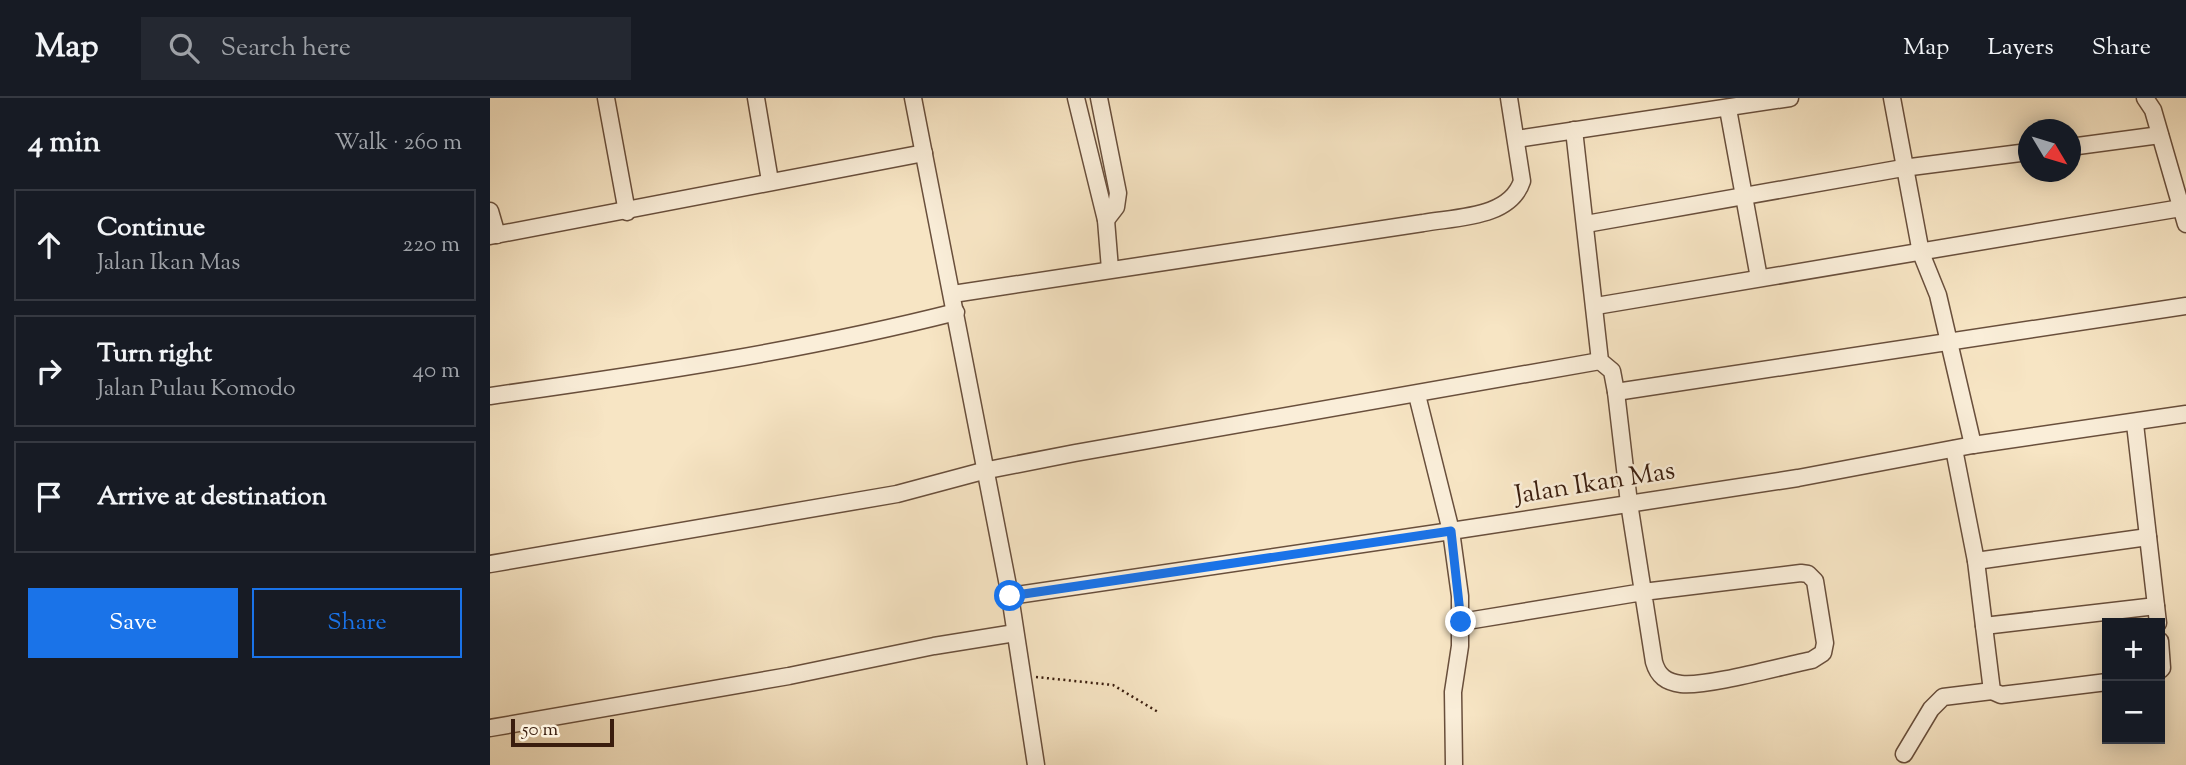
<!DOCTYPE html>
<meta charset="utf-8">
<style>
body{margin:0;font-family:"Sorts Mill Goudy",serif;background:#242831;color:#f1f3f6}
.controls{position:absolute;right:21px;bottom:21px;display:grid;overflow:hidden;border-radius:0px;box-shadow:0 4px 18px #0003}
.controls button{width:63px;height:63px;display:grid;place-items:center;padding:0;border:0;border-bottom:2px solid #363941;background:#171b24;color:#f1f3f6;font:35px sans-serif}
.compass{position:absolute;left:1528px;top:21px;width:63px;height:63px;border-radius:50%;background:#171b24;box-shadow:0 4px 18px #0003;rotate:128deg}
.scale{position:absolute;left:21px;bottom:18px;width:103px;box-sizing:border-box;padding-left:7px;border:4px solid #3a1d0e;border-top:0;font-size:19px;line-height:24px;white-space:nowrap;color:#3a1d0e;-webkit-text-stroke:5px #faeed9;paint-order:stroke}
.stop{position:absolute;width:21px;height:21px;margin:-16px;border:5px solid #1a73e8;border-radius:50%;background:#fff}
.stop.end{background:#1a73e8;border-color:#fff;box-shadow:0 2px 7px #0008}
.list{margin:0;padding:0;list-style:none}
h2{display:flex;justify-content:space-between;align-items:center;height:91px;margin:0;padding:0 28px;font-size:30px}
h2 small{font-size:23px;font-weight:400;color:#9ea1a6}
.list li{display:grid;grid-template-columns:46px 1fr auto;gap:21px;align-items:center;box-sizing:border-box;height:112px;margin:0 14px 14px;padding:0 14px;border:2px solid #363941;border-radius:0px}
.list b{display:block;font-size:26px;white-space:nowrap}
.list p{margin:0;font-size:23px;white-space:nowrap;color:#9ea1a6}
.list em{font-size:23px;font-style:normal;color:#9ea1a6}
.actions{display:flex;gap:14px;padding:21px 28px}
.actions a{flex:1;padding:16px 0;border:2px solid #1a73e8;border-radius:0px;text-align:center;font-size:24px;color:#1a73e8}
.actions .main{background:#1a73e8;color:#fff}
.icon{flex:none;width:38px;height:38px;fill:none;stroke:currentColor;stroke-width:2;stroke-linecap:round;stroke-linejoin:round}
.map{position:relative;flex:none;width:1696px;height:667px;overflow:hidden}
header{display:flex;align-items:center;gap:42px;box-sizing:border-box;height:98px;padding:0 35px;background:#171b24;border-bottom:2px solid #363941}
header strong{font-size:33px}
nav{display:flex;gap:38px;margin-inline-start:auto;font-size:24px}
.search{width:490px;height:63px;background:#242831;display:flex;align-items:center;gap:18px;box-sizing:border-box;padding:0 24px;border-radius:0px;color:#9ea1a6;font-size:26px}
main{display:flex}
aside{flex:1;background:#171b24}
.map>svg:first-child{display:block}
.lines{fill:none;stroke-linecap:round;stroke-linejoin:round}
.minor-casing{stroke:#694f3c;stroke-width:19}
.path{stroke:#3a1d0e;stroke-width:2.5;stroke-dasharray:2 3.5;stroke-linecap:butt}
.minor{stroke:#faeed9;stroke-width:16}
.route{stroke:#1a73e8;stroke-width:9}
.labels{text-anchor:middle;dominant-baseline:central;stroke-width:5;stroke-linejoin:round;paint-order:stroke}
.street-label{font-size:26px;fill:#3a1d0e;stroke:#faeed9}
</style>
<header>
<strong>Map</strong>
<div class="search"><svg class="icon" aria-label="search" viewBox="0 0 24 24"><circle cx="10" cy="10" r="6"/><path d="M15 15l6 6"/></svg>Search here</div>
<nav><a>Map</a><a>Layers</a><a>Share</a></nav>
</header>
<main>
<aside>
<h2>4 min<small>Walk · 260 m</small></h2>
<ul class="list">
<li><svg class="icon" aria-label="ahead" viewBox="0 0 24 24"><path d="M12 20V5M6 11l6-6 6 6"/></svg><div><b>Continue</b><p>Jalan Ikan Mas</p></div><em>220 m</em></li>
<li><svg class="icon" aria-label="right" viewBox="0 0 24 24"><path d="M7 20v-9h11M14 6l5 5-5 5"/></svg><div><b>Turn right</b><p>Jalan Pulau Komodo</p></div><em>40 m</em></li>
<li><svg class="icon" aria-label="arrive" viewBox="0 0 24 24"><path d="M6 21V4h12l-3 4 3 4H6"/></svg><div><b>Arrive at destination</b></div></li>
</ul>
<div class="actions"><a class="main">Save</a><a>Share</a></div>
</aside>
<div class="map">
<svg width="1696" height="667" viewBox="0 0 1696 667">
<rect width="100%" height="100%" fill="#f7e5c4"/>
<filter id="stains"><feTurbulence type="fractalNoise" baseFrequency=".00286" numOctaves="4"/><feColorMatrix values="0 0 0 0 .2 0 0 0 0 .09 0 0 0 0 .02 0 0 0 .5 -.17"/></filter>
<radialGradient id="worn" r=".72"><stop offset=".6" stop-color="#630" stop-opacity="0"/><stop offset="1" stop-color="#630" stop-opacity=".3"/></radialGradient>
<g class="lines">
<g class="minor-casing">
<g id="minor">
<polyline points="116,0 137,114"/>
<polyline points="266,0 280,83"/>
<polyline points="423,0 520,498 546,667"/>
<polyline points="586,0 616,122 620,171"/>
<polyline points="609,0 628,95 626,109 616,122"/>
<polyline points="1402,0 1431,155 1448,197 1483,347"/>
<polyline points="1655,0 1663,12 1696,126"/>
<polyline points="1238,11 1269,180"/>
<polyline points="1027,41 1300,0"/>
<polyline points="1580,49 1670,37"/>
<polyline points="0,113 7,137"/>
<polyline points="1096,126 1413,70 1538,54"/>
<polyline points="0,138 434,55"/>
<path d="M463 196 933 125C967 119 1020 120 1032 83L1019 0"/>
<polyline points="1106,208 1691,110"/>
<polyline points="1126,294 1696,208"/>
<polyline points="927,297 961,433 970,498 970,548 963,594 964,667"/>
<path d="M0 298C157 276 312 253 466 214"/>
<polyline points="1645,326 1668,525"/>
<polyline points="1464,351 1486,463 1502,593 1511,597 1617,584"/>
<polyline points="1486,463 1658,439"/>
<polyline points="0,466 407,396 493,373 585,355 1110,263"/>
<polyline points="520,498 961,433 1308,380 1483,347 1696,316"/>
<path d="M971 524 1153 494 1311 475 1318 476 1325 483 1335 545 1333 555 1322 562C1292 568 1217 589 1191 586 1176 584 1168 578 1164 564L1139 405 1126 294 1122 273 1110 263 1084 32"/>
<polyline points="1494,528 1666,508"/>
<polyline points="1670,543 1672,570 1670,572"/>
<polyline points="0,630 299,578 444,548 525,535"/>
<polyline points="1414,656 1441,611 1453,599 1502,593"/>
</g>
</g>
<polyline class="path" points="546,579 623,587 668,614"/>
<use href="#minor" class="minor"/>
</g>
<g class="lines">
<polyline class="route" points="520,498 961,433 971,524"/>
</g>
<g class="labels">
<g class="street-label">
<text transform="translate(1105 386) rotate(-9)">Jalan Ikan Mas</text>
</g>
</g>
<rect width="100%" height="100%" filter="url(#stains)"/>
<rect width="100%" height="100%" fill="url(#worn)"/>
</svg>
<div class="controls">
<button>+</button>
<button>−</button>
</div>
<svg class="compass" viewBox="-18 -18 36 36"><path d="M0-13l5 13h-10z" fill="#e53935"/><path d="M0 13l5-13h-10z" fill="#9ea1a6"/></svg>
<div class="scale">50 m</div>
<div class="stop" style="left:520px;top:498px"></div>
<div class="stop end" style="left:971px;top:524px"></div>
</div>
</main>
